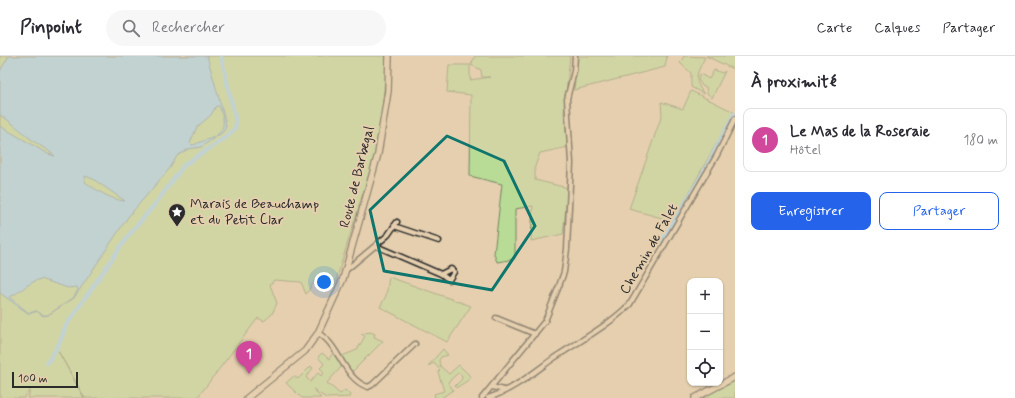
<!DOCTYPE html>
<html lang="fr">
<meta charset="utf-8">
<style>
body{margin:0;font-family:Mynerve,sans-serif;background:#f7f7f7;color:#2b2b33}
.controls{position:absolute;right:12px;bottom:12px;display:grid;overflow:hidden;border-radius:8px;box-shadow:0 1px 3px #0004}
.controls button{width:36px;height:36px;display:grid;place-items:center;padding:0;border:0;border-bottom:1px solid #e1e1e2;background:#fff;color:#2b2b33;font:20px sans-serif}
.scale{position:absolute;left:12px;bottom:10px;width:66px;box-sizing:border-box;padding-left:4px;border:2px solid #2b2b2b;border-top:0;font-size:11px;line-height:14px;white-space:nowrap;color:#2b2b2b;-webkit-text-stroke:3px #e5cfae;paint-order:stroke}
.you{position:absolute;left:324px;top:226px;width:14px;height:14px;margin:-10px;border:3px solid #fff;border-radius:50%;background:#1a73e8;box-shadow:0 0 0 6px #1a73e833}
.badge{display:grid;place-items:center;width:26px;height:26px;border-radius:50%;background:#2563eb;color:#fff;font-size:13px;font-weight:700}
.pin{position:absolute;translate:-50% -33px;filter:drop-shadow(0 1px 2px #0008)}
.pin::after{content:'';position:absolute;top:21px;width:14px;height:12px;background:inherit;clip-path:polygon(0 0,100% 0,50% 100%)}
.list{margin:0;padding:0;list-style:none}
h2{display:flex;justify-content:space-between;align-items:center;height:52px;margin:0;padding:0 16px;font-size:17px}
h2 small{font-size:13px;font-weight:400;color:#7c7c81}
.list li{display:grid;grid-template-columns:26px 1fr auto;gap:12px;align-items:center;box-sizing:border-box;height:64px;margin:0 8px 8px;padding:0 8px;border:1px solid #e1e1e2;border-radius:8px}
.list b{display:block;font-size:15px;white-space:nowrap}
.list p{margin:0;font-size:13px;white-space:nowrap;color:#7c7c81}
.list em{font-size:13px;font-style:normal;color:#7c7c81}
.actions{display:flex;gap:8px;padding:12px 16px}
.actions a{flex:1;padding:9px 0;border:1px solid #2563eb;border-radius:8px;text-align:center;font-size:14px;color:#2563eb}
.actions .main{background:#2563eb;color:#fff}
.icon{flex:none;width:22px;height:22px;fill:none;stroke:currentColor;stroke-width:2;stroke-linecap:round;stroke-linejoin:round}
.map{position:relative;flex:none;width:735px;height:342px;overflow:hidden}
header{display:flex;align-items:center;gap:24px;box-sizing:border-box;height:56px;padding:0 20px;background:#fff;border-bottom:1px solid #e1e1e2}
header strong{font-size:19px}
nav{display:flex;gap:22px;margin-inline-start:auto;font-size:14px}
.search{width:280px;height:36px;background:#f7f7f7;display:flex;align-items:center;gap:10px;box-sizing:border-box;padding:0 14px;border-radius:22px;color:#7c7c81;font-size:15px}
main{display:flex}
aside{flex:1;background:#fff}
.map>svg:first-child{display:block}
.green{fill:#b8dc96;stroke:#728460}
.water{fill:#98d5f9;stroke:#6c91a7;fill-rule:evenodd}
.lines{fill:none;stroke-linecap:round;stroke-linejoin:round}
.canal{stroke:#98d5f9;stroke-width:4.5}
.street-casing{stroke:#2b2b2b;stroke-width:7}
.secondary-casing{stroke:#2b2b2b;stroke-width:8}
.street{stroke:#e5cfae;stroke-width:4}
.secondary{stroke:#e5cfae;stroke-width:5.5}
.marked{fill:none;stroke:#0f766e;stroke-width:3;stroke-linejoin:round}
.labels{text-anchor:middle;dominant-baseline:central;stroke-width:4;stroke-linejoin:round;paint-order:stroke}
.street-label{font-size:14px;fill:#2b2b2b;stroke:#e5cfae}
.poi-label{font-size:14px;fill:#2b2b2b;stroke:#e5cfae;text-anchor:start}
</style>
<header>
<strong>Pinpoint</strong>
<div class="search"><svg class="icon" aria-label="search" viewBox="0 0 24 24"><circle cx="10" cy="10" r="6"/><path d="M15 15l6 6"/></svg>Rechercher</div>
<nav><a>Carte</a><a>Calques</a><a>Partager</a></nav>
</header>
<main>
<div class="map">
<svg width="735" height="342" viewBox="0 0 735 342">
<rect width="100%" height="100%" fill="#e5cfae"/>
<filter id="ink" filterUnits="userSpaceOnUse"><feTurbulence type="fractalNoise" baseFrequency=".025" numOctaves="2"/><feDisplacementMap in="SourceGraphic" scale="8" xChannelSelector="R" yChannelSelector="G"/><feConvolveMatrix kernelMatrix="1 2 1 2 8 2 1 2 1" color-interpolation-filters="sRGB"/></filter>
<g filter="url(#ink)">
<g class="green">
<polygon points="0,0 387,0 382,55 375,98 335,228 318,220 306,238 301,226 274,224 270,229 277,247 272,258 264,265 258,262 197,342 85,342 58,295 84,342 28,342 30,334 24,342 0,342"/>
<polygon points="475,0 570,0 564,57 568,91 540,97 535,110 535,124 568,132 563,178 531,185 533,150 515,153 515,203 497,206 494,198 502,128 470,120 471,39 447,36 449,9 470,9 470,24 490,21 482,21 481,14 471,9"/>
<polygon points="578,0 667,0 665,11 574,34"/>
<path d="M684 0 705 1C697 18 692 22 704 38L691 31V17L680 7Z"/>
<polygon points="706,0 735,0 735,14 731,12"/>
<polygon points="714,14 722,17 725,15 712,42 707,37 706,31 702,30 698,23 700,18 709,23"/>
<polygon points="691,35 734,56 673,165 629,153 662,59 661,46 683,53"/>
<polygon points="389,221 471,250 447,286 380,251 386,240"/>
<polygon points="370,276 375,278 374,281 383,285 353,315 350,314 342,300 357,294 365,280 361,278"/>
<polygon points="443,293 448,299 441,301 439,304 440,310 449,318 459,309 470,320 470,323 456,332 455,330 462,323 461,318 458,317 448,326 453,334 441,342 435,342 434,338 444,335 438,316 440,314 434,307 428,310"/>
<polygon points="322,297 329,303 333,297 342,310 327,327 340,338 345,334 350,339 350,341 326,342 313,333 321,342 302,342 286,327 294,320 298,323 311,310 313,312 306,321 310,326 318,317 321,320 324,316 320,312 324,308 318,301"/>
<polygon points="735,323 735,342 701,342"/>
</g>
<path class="water" d="M9 0H207L225 64 226 71 223 76 201 91 188 93 177 100 170 112 128 161 74 242 48 259 43 260 37 255 29 258 0 237V70L48 98 55 100C46 92 36 88 27 80 18 72 10 65 0 59V15ZM216 50H219C227 69 225 79 203 85 199 86 196 89 192 89L190 87 197 71 211 59ZM85 120 93 123 125 145C111 144 96 134 85 126ZM41 223 68 232 77 231 78 234 73 242 48 259H43L36 255 29 257 9 241C20 237 28 226 41 223Z"/>
<g class="lines">
<g class="canal">
<polyline points="662,185 702,119 734,58"/>
<path d="M47 307C55 296 62 285 65 271L128 180 156 147 184 109 228 80 235 72 236 66 221 0"/>
</g>
<g class="street-casing">
<g id="street">
<polyline points="394,170 439,185"/>
<polyline points="376,190 441,218 449,224 454,216 451,213 441,218"/>
<polyline points="345,215 388,179 397,166"/>
<polyline points="496,262 535,278"/>
<path d="M318 277C340 289 343 323 368 331L372 329 415 288"/>
<polyline points="492,331 504,334"/>
<polyline points="482,342 545,265 559,230 564,216 567,193 571,107 567,43 574,15 575,0"/>
<path d="M488 342C513 334 533 317 554 302 581 284 607 271 630 248L717 99 735 63"/>
</g>
</g>
<g class="secondary-casing">
<g id="secondary">
<polyline points="247,342 305,295 318,277 343,223 378,98 388,35 389,0"/>
<polyline points="695,342 735,321"/>
</g>
</g>
<use href="#street" class="street"/>
<use href="#secondary" class="secondary"/>
</g>
</g>
<path d="M0 0H735V342H0ZM447 80 504 105 535 170 492 234 384 215 370 154Z" fill="#e5cfae" fill-opacity=".55" fill-rule="evenodd"/>
<path class="marked" d="M447 80 504 105 535 170 492 234 384 215 370 154Z"/>
<defs>
<g id="sight-pin" transform="scale(0.9)"><path d="M0 17L-7.5 6A9.5 9.5 0 1 1 7.5 6Z" fill="#2b2b2b" stroke="#e5cfae"/><path d="M0-6L1.8-2.2L6-1.7L2.9 1.2L3.7 5.4L0 3.3L-3.7 5.4L-2.9 1.2L-6-1.7L-1.8-2.2Z" fill="#fff"/></g>
</defs>
<g fill-rule="evenodd">
<use href="#sight-pin" x="177" y="156"/>
</g>
<g class="labels">
<g class="street-label">
<text transform="translate(357 121) rotate(-76)">Route de Barbegal</text>
<text transform="translate(649 193) rotate(-60)">Chemin de Falet</text>
</g>
<g class="poi-label">
<text x="190" y="148">Marais de Beauchamp<tspan x="190" dy="16">et du Petit Clar</tspan></text>
</g>
</g>
</svg>
<div class="controls">
<button>+</button>
<button>−</button>
<button><svg class="icon" aria-label="locate" viewBox="0 0 24 24"><circle cx="12" cy="12" r="6"/><path d="M12 2v4M12 18v4M2 12h4M18 12h4"/></svg></button>
</div>
<div class="scale">100 m</div>
<div class="you"></div>
<div class="pin badge" style="left:249px;top:318px;background:#d1479c">1</div>
</div>
<aside>
<h2>À proximité<small></small></h2>
<ul class="list">
<li><span class="badge" style="background:#d1479c">1</span><div><b>Le Mas de la Roseraie</b><p>Hôtel</p></div><em>180 m</em></li>
</ul>
<div class="actions"><a class="main">Enregistrer</a><a>Partager</a></div>
</aside>
</main>
